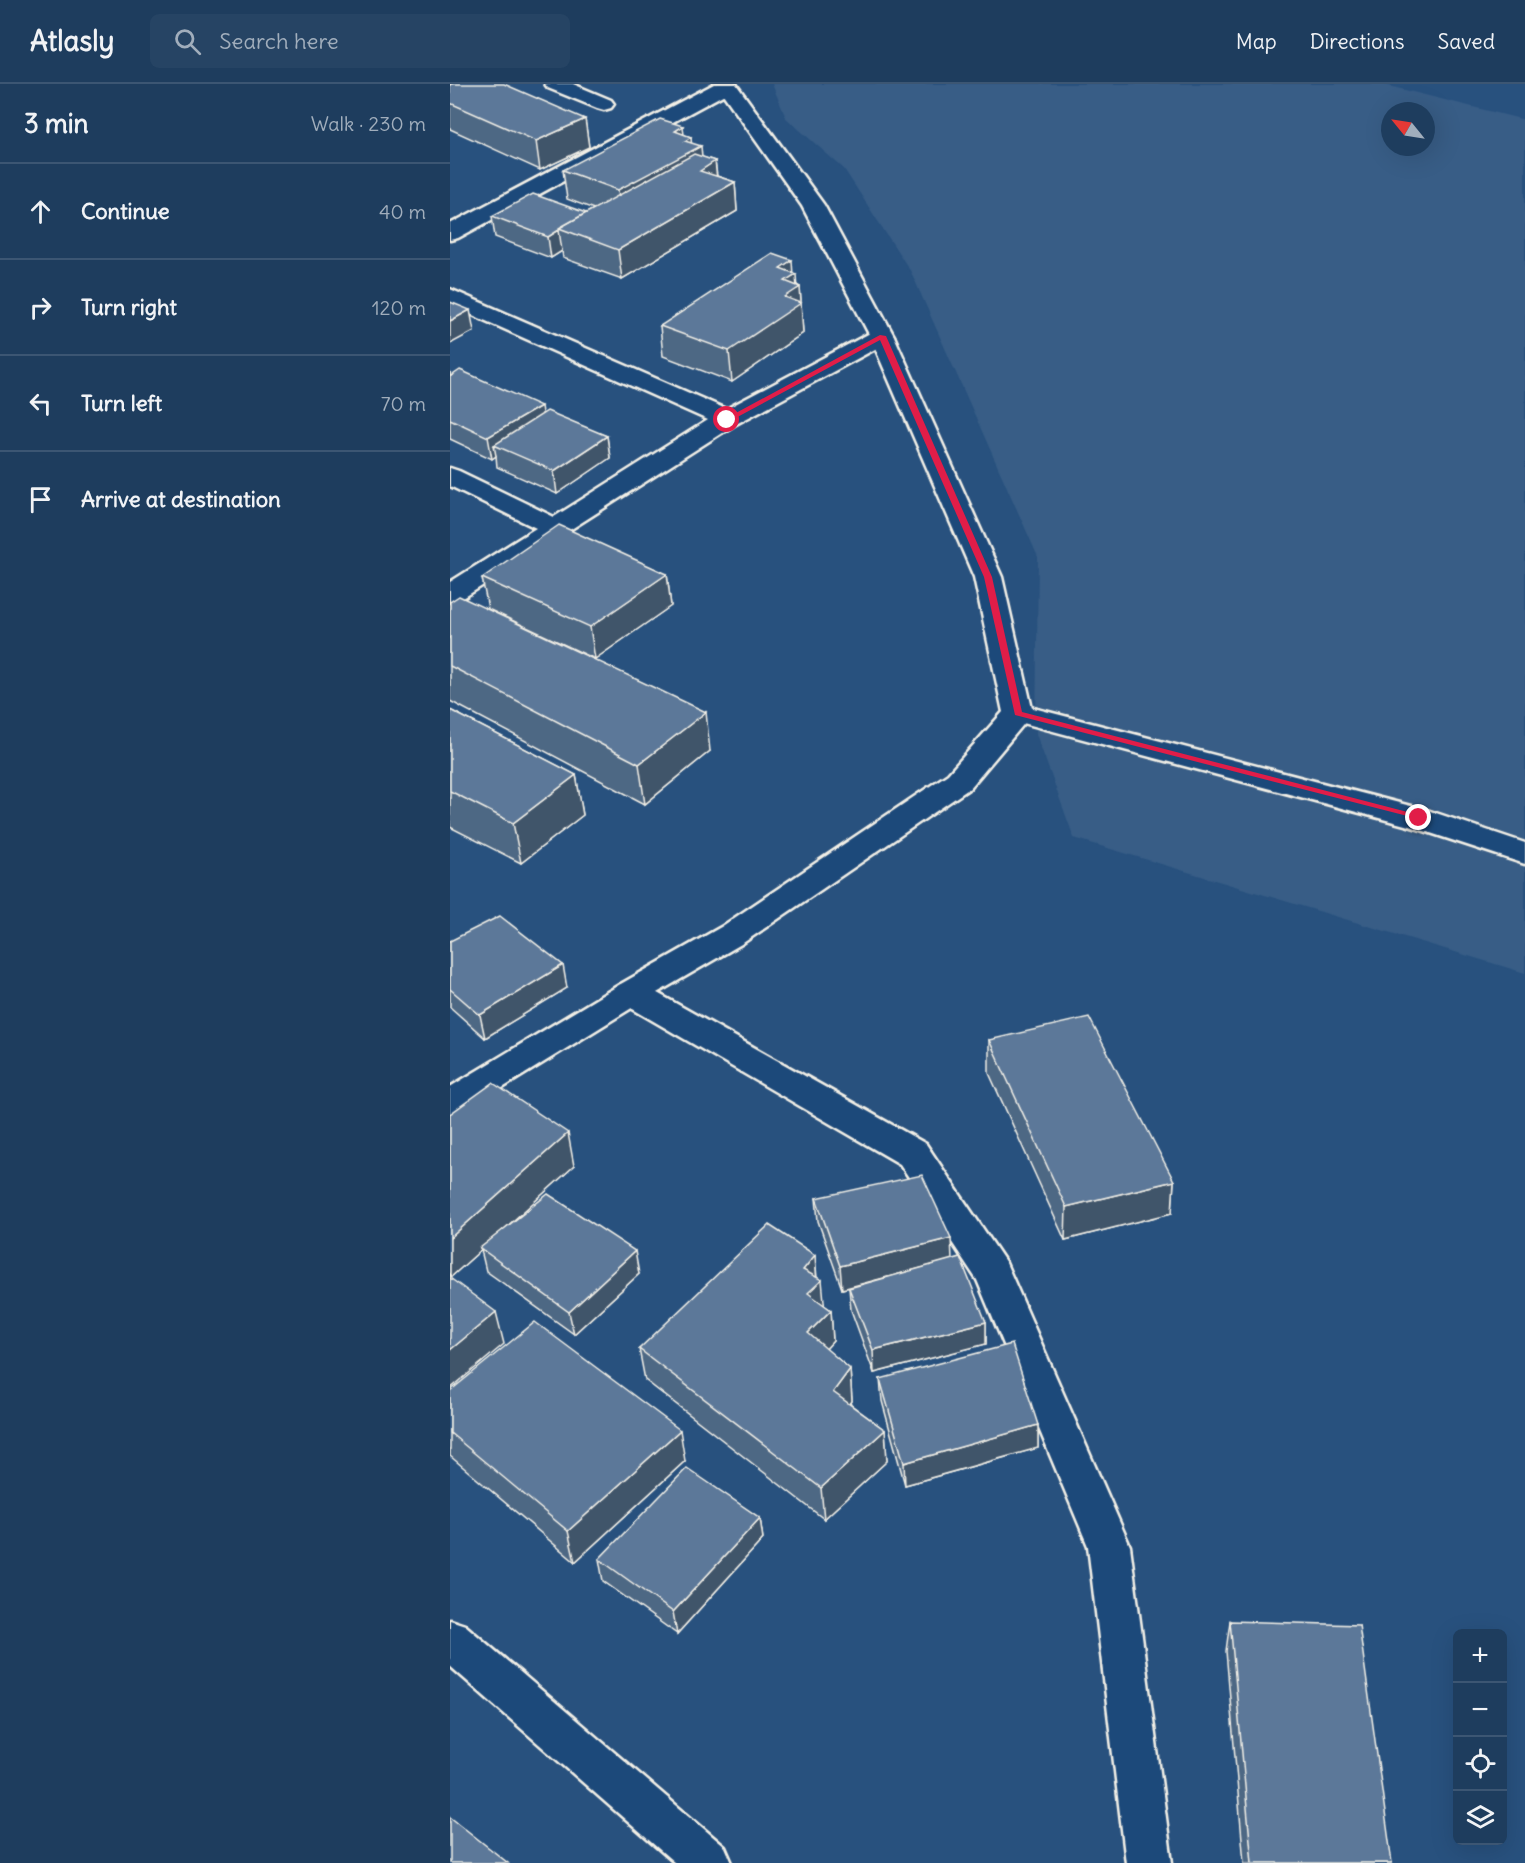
<!DOCTYPE html>
<meta charset="utf-8">
<style>
body{margin:0;font-family:Delius,sans-serif;background:#264464;color:#f1f3f6}
.controls{position:absolute;right:18px;bottom:18px;display:grid;overflow:hidden;border-radius:9px;box-shadow:0 6px 24px #0002}
.controls button{width:54px;height:54px;display:grid;place-items:center;padding:0;border:0;border-bottom:2px solid #3c5673;background:#1e3d5e;color:#f1f3f6;font:30px sans-serif}
.compass{position:absolute;left:931px;top:18px;width:54px;height:54px;border-radius:50%;background:#1e3d5e;box-shadow:0 6px 24px #0002;rotate:300deg}
.stop{position:absolute;width:18px;height:18px;margin:-14px;border:4px solid #e11d48;border-radius:50%;background:#fff}
.stop.end{background:#e11d48;border-color:#fff;box-shadow:0 2px 6px #0008}
.list{margin:0;padding:0;list-style:none}
h2{display:flex;justify-content:space-between;align-items:center;height:78px;margin:0;padding:0 24px;font-size:26px}
h2 small{font-size:20px;font-weight:400;color:#a1aebc}
.list li{display:grid;grid-template-columns:39px 1fr auto;gap:18px;align-items:center;box-sizing:border-box;height:96px;padding:0 24px;border-top:2px solid #3c5673}
.list b{display:block;font-size:22px;white-space:nowrap}
.list em{font-size:20px;font-style:normal;color:#a1aebc}
.icon{flex:none;width:33px;height:33px;fill:none;stroke:currentColor;stroke-width:2;stroke-linecap:round;stroke-linejoin:round}
.map{position:relative;flex:none;width:1075px;height:1779px;overflow:hidden}
header{display:flex;align-items:center;gap:36px;box-sizing:border-box;height:84px;padding:0 30px;background:#1e3d5e;border-bottom:2px solid #3c5673}
header strong{font-size:28px}
nav{display:flex;gap:33px;margin-inline-start:auto;font-size:21px}
.search{width:420px;height:54px;background:#264464;display:flex;align-items:center;gap:15px;box-sizing:border-box;padding:0 21px;border-radius:9px;color:#a1aebc;font-size:22px}
main{display:flex}
aside{flex:1;background:#1e3d5e}
.map>svg:first-child{display:block}
.built{fill:#375d86;fill-rule:evenodd}
.lines{fill:none;stroke-linecap:round;stroke-linejoin:round}
.street-casing{stroke:#f4f1e8;stroke-width:5}
.secondary-casing{stroke:#f4f1e8;stroke-width:5}
.street{fill:#1f4a7a;fill-rule:evenodd}
.secondary{fill:#1f4a7a;fill-rule:evenodd}
.wall{fill:#4e6784;stroke:#f4f1e8;stroke-width:1.5}
.shaded-wall{fill:#40546b;stroke:#f4f1e8;stroke-width:1.5}
.building{fill:#5b7899;stroke:#f4f1e8;stroke-width:1.5}
.route{fill:#e11d48}
</style>
<header>
<strong>Atlasly</strong>
<div class="search"><svg class="icon" aria-label="search" viewBox="0 0 24 24"><circle cx="10" cy="10" r="6"/><path d="M15 15l6 6"/></svg>Search here</div>
<nav><a>Map</a><a>Directions</a><a>Saved</a></nav>
</header>
<main>
<aside>
<h2>3 min<small>Walk · 230 m</small></h2>
<ul class="list">
<li><svg class="icon" aria-label="ahead" viewBox="0 0 24 24"><path d="M12 20V5M6 11l6-6 6 6"/></svg><div><b>Continue</b></div><em>40 m</em></li>
<li><svg class="icon" aria-label="right" viewBox="0 0 24 24"><path d="M7 20v-9h11M14 6l5 5-5 5"/></svg><div><b>Turn right</b></div><em>120 m</em></li>
<li><svg class="icon" aria-label="left" viewBox="0 0 24 24"><path d="M17 20v-9H6M10 6l-5 5 5 5"/></svg><div><b>Turn left</b></div><em>70 m</em></li>
<li><svg class="icon" aria-label="arrive" viewBox="0 0 24 24"><path d="M6 21V4h12l-3 4 3 4H6"/></svg><div><b>Arrive at destination</b></div></li>
</ul>
</aside>
<div class="map">
<svg width="1075" height="1779" viewBox="0 0 1075 1779">
<rect width="100%" height="100%" fill="#28517e"/>
<filter id="ink" filterUnits="userSpaceOnUse"><feTurbulence type="fractalNoise" baseFrequency=".0167" numOctaves="2"/><feDisplacementMap in="SourceGraphic" scale="12" xChannelSelector="R" yChannelSelector="G"/><feConvolveMatrix kernelMatrix="1 2 1 2 8 2 1 2 1" color-interpolation-filters="sRGB"/></filter>
<g filter="url(#ink)">
<path class="built" d="M322 0H931L1075 36V889L624 754 586 650 588 473 461 188 394 85 336 34ZM940 27H976V63H940Z"/>
<g class="lines">
<g class="street-casing">
<g id="street">
<polygon points="95,0 123,0 161,16 164,20 161,24 154,26 147,24 98,4"/>
<polygon points="264,0 287,1 284,5 8,154 0,156 0,140"/>
<polygon points="0,205 276,325 424,247 432,245 440,247 444,252 440,257 286,340 10,516 0,518 0,498 86,444 0,402 0,384 9,387 104,433 258,336 0,221"/>
<polygon points="568,620 980,727 1075,759 1075,780 959,742 558,635 553,629 558,623"/>
<polygon points="181,897 193,901 476,1060 556,1179 680,1462 722,1779 676,1779 638,1462 527,1196 450,1080 169,917 164,909 169,901"/>
</g>
</g>
<g class="secondary-casing">
<g id="secondary">
<polygon points="266,0 286,0 374,121 444,252 552,493 583,629 520,704 293,859 193,917 12,1029 0,1033 0,1003 169,901 271,843 498,690 553,628 524,493 420,252 352,122"/>
<polygon points="0,1536 15,1541 275,1763 282,1779 225,1779 0,1582"/>
</g>
</g>
<use href="#street" class="street"/>
<use href="#secondary" class="secondary"/>
</g>
<g class="wall">
<polygon points="0,0 135,35 139,63 90,86 0,45"/>
<polygon points="234,51 241,53 241,59 252,73 265,77 267,92 285,98 287,127 172,195 113,174 112,167 101,174 45,153 42,132 136,129 144,125 117,115 113,86"/>
<polygon points="343,189 347,201 350,203 353,249 282,298 213,272 210,242"/>
<polygon points="0,288 1,292 92,330 157,352 160,374 107,410 47,383 46,372 42,375 0,355"/>
<polygon points="217,490 221,522 145,575 38,525 32,494"/>
<polygon points="0,518 260,667 195,720 0,617"/>
<polygon points="0,626 126,691 133,731 71,779 0,743"/>
<polygon points="0,857 117,904 35,954 0,923"/>
<polygon points="539,956 724,1097 722,1129 615,1156 539,989"/>
<polygon points="0,1030 124,1082 55,1144 189,1190 124,1250 36,1187 31,1166 1,1193 0,1192"/>
<polygon points="366,1114 502,1176 536,1238 536,1260 424,1289 401,1226 399,1204 456,1188 392,1205 368,1137"/>
<polygon points="365,1171 367,1194 374,1221 381,1226 383,1257 376,1265 400,1285 402,1317 400,1320 435,1346 437,1377 374,1435 195,1296 189,1265"/>
<polygon points="430,1295 588,1341 588,1364 455,1401 432,1317"/>
<polygon points="0,1307 235,1377 125,1478 0,1372"/>
<polygon points="310,1434 313,1455 227,1550 153,1497 149,1475"/>
<polygon points="780,1537 942,1779 794,1779 776,1567"/>
</g>
<g class="shaded-wall">
<polygon points="135,35 139,63 90,86 86,57"/>
<polygon points="233,42 236,70 235,57 241,53 242,67 251,62 253,85 265,77 268,105 172,135 168,106 225,47"/>
<polygon points="285,98 287,127 172,195 168,166"/>
<polygon points="109,146 112,167 101,174 98,153"/>
<polygon points="342,176 343,192 346,190 347,205 350,203 353,249 282,298 279,267 330,184"/>
<polygon points="20,226 24,247 0,260 0,237"/>
<polygon points="91,322 94,343 44,361 46,372 42,375 38,353"/>
<polygon points="157,352 160,374 107,410 104,387"/>
<polygon points="217,490 221,522 145,575 140,543"/>
<polygon points="256,628 260,667 195,720 189,680"/>
<polygon points="126,691 133,731 71,779 63,739"/>
<polygon points="113,881 117,904 35,954 30,931"/>
<polygon points="118,1049 124,1082 32,1165 30,1164 31,1166 1,1193 0,1190 0,1154"/>
<polygon points="724,1097 722,1129 615,1156 616,1123"/>
<polygon points="501,1154 502,1176 392,1205 390,1182"/>
<polygon points="185,1167 189,1190 124,1250 119,1228"/>
<polygon points="365,1171 367,1201 372,1196 375,1228 360,1241 353,1186"/>
<polygon points="381,1226 383,1257 361,1281 358,1249"/>
<polygon points="46,1228 54,1260 0,1305 0,1266"/>
<polygon points="536,1238 536,1260 424,1289 423,1266"/>
<polygon points="400,1285 402,1317 386,1339 383,1308"/>
<polygon points="588,1341 588,1364 455,1401 454,1379"/>
<polygon points="230,1346 235,1377 125,1478 118,1447"/>
<polygon points="435,1346 437,1377 374,1435 371,1404"/>
<polygon points="310,1434 313,1455 227,1550 223,1528"/>
</g>
<g class="building">
<polygon points="0,0 54,0 135,35 86,57 0,19"/>
<polygon points="210,35 233,42 225,47 241,53 235,57 251,62 168,106 113,86"/>
<polygon points="244,70 265,77 250,87 285,98 168,166 109,144"/>
<polygon points="83,110 136,129 109,144 109,146 98,153 42,132"/>
<polygon points="322,169 342,176 330,184 346,190 335,197 350,203 335,213 351,219 279,267 210,242"/>
<polygon points="0,218 20,226 0,237"/>
<polygon points="10,286 91,322 38,353 0,335 0,293"/>
<polygon points="97,327 157,352 104,387 44,361"/>
<polygon points="109,441 217,490 140,543 32,494"/>
<polygon points="9,512 256,628 189,680 0,582 0,518"/>
<polygon points="0,626 126,691 63,739 0,707"/>
<polygon points="50,832 113,881 30,931 0,905 0,857"/>
<polygon points="639,933 724,1097 616,1123 539,956"/>
<polygon points="43,999 118,1049 0,1154 0,1030"/>
<polygon points="472,1091 501,1154 390,1182 366,1114"/>
<polygon points="98,1110 185,1167 119,1228 30,1164"/>
<polygon points="319,1141 365,1171 353,1186 372,1196 358,1209 381,1226 358,1249 400,1285 383,1308 435,1346 371,1404 189,1265"/>
<polygon points="510,1173 536,1238 423,1266 399,1204"/>
<polygon points="0,1194 46,1228 0,1266"/>
<polygon points="85,1238 230,1346 118,1447 0,1349 0,1307"/>
<polygon points="562,1260 588,1341 454,1379 430,1295"/>
<polygon points="237,1384 310,1434 223,1528 149,1475"/>
<polygon points="780,1537 909,1541 942,1779 802,1779"/>
<polygon points="0,1733 58,1779 0,1779"/>
</g>
</g>
<polygon class="route" points="430,251 436,252 542,493 572,628 969,731 973,732 973,736 565,631 534,493 430,256 280,337 273,336"/>
</svg>
<div class="controls">
<button>+</button>
<button>−</button>
<button><svg class="icon" aria-label="locate" viewBox="0 0 24 24"><circle cx="12" cy="12" r="6"/><path d="M12 2v4M12 18v4M2 12h4M18 12h4"/></svg></button>
<button><svg class="icon" aria-label="layers" viewBox="0 0 24 24"><path d="M12 4l9 5-9 5-9-5zM3 14l9 5 9-5"/></svg></button>
</div>
<svg class="compass" viewBox="-18 -18 36 36"><path d="M0-13l5 13h-10z" fill="#e53935"/><path d="M0 13l5-13h-10z" fill="#a1aebc"/></svg>
<div class="stop" style="left:277px;top:336px"></div>
<div class="stop end" style="left:969px;top:734px"></div>
</div>
</main>
